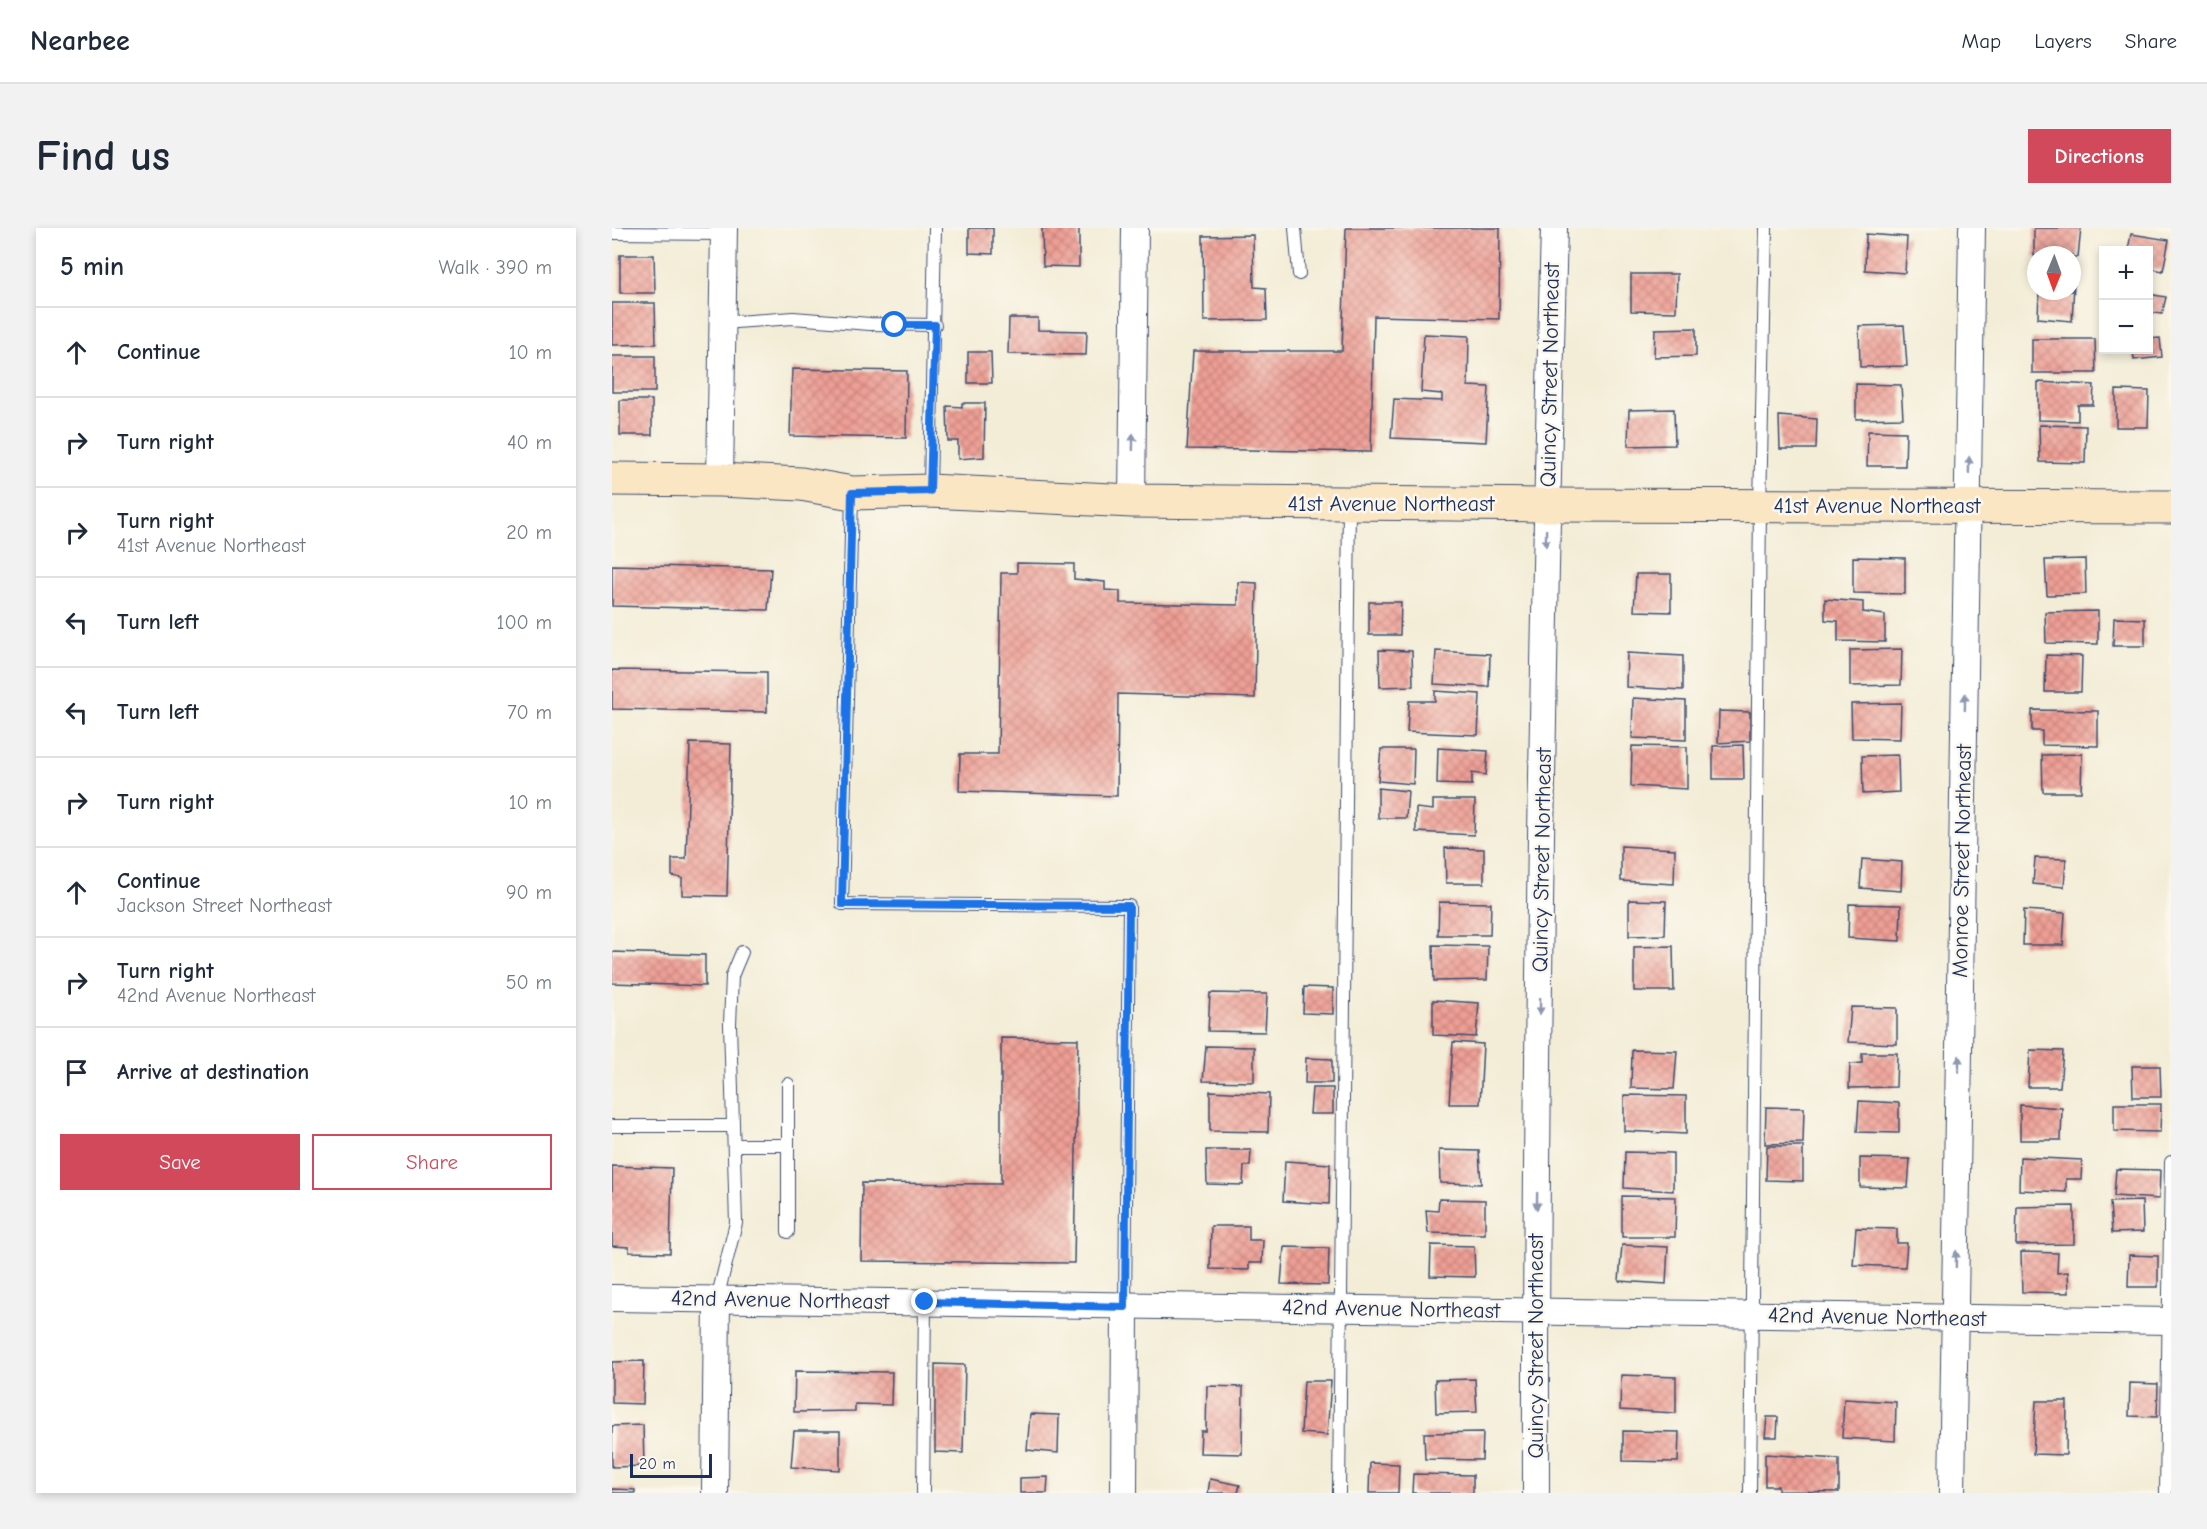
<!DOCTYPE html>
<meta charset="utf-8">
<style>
body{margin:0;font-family:"Comic Neue",sans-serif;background:#f2f2f3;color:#1f2937}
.controls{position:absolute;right:18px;top:18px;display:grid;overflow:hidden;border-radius:0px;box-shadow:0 3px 9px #0003}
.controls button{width:54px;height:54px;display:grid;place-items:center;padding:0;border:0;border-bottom:2px solid #e0e1e3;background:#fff;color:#1f2937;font:30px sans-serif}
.compass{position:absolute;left:1415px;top:18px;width:54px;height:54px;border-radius:50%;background:#fff;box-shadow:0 3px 9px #0003;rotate:181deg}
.scale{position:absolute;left:18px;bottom:15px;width:82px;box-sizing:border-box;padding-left:6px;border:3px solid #1b2f5e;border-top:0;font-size:16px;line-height:21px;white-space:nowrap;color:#1b2f5e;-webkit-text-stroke:4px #fbf7ec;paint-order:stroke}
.stop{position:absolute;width:18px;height:18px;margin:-14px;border:4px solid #1a73e8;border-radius:50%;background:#fff}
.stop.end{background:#1a73e8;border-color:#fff;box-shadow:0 2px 6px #0008}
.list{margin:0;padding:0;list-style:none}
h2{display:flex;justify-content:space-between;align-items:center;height:78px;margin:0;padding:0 24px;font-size:26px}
h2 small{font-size:20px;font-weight:400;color:#747a83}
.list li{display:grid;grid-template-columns:39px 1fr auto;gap:18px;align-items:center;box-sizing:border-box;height:90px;padding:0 24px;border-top:2px solid #e0e1e3}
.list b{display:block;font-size:22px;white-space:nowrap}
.list p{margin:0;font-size:20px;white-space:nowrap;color:#747a83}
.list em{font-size:20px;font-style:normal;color:#747a83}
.actions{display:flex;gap:12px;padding:18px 24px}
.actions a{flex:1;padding:14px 0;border:2px solid #d1495b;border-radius:0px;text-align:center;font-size:21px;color:#d1495b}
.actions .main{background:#d1495b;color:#fff}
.icon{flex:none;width:33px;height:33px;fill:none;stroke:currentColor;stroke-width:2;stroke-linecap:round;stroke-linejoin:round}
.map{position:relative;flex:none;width:1559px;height:1265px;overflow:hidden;border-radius:0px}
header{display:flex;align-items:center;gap:36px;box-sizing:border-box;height:84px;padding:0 30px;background:#fff;border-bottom:2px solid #e0e1e3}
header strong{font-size:28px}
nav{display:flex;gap:33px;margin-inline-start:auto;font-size:21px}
.intro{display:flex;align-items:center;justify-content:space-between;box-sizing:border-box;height:144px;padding:0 36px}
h1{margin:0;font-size:42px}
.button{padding:15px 27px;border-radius:0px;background:#d1495b;color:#fff;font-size:21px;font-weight:700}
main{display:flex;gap:36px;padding:0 36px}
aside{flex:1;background:#fff;border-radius:0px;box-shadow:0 3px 9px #0003}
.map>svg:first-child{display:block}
.building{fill:url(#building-cross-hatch)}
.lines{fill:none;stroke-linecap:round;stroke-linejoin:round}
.lane-casing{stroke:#3b4c70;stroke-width:14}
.street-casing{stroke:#3b4c70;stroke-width:28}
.secondary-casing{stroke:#3b4c70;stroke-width:35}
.lane{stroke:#fff;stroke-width:12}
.street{stroke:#fff;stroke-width:26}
.secondary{stroke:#fbe6c4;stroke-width:33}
.oneway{fill:#8d97ae}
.route{stroke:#1a73e8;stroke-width:8}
.labels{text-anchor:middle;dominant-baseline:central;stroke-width:5;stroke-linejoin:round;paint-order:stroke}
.street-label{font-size:22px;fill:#1b2f5e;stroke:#fbf7ec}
</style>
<header>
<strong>Nearbee</strong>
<nav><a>Map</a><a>Layers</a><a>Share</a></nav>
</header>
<div class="intro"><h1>Find us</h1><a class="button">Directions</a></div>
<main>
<aside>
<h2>5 min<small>Walk · 390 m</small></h2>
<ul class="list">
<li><svg class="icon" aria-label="ahead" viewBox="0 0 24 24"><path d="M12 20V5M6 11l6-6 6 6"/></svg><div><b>Continue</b></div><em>10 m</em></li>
<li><svg class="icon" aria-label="right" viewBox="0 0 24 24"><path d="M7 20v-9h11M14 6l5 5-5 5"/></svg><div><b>Turn right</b></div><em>40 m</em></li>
<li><svg class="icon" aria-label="right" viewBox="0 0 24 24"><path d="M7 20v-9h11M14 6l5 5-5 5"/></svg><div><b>Turn right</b><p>41st Avenue Northeast</p></div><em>20 m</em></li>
<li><svg class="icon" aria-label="left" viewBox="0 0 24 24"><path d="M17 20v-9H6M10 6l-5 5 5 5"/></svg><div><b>Turn left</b></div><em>100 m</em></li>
<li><svg class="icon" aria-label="left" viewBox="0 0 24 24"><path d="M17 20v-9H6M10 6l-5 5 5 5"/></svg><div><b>Turn left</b></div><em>70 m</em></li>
<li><svg class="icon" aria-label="right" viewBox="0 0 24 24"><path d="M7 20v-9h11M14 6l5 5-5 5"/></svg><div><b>Turn right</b></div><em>10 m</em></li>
<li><svg class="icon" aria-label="ahead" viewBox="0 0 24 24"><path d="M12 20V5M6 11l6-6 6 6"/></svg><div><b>Continue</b><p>Jackson Street Northeast</p></div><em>90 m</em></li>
<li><svg class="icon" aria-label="right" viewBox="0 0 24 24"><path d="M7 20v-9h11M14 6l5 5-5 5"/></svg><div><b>Turn right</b><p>42nd Avenue Northeast</p></div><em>50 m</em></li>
<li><svg class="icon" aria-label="arrive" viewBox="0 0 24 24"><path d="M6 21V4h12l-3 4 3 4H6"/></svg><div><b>Arrive at destination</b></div></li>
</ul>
<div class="actions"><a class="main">Save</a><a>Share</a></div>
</aside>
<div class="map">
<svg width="1559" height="1265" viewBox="0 0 1559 1265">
<defs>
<pattern id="building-cross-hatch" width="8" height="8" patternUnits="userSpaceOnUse" patternTransform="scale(1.5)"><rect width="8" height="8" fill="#ef9f94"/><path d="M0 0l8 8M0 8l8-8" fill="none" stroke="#c1827c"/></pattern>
</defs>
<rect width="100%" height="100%" fill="#fbf7ec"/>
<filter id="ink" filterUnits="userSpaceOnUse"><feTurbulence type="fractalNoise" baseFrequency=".0167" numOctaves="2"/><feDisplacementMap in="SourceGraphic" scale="12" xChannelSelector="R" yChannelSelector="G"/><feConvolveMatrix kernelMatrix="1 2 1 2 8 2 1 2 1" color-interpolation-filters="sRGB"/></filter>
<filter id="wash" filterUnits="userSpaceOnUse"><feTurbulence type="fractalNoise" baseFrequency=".008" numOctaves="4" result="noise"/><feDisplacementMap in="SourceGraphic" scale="24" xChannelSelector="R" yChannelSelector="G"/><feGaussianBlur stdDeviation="1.35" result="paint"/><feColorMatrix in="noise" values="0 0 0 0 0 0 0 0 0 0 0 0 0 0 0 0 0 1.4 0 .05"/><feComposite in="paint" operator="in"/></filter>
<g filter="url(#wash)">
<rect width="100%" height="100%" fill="#f3edd7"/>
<g id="blocks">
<g class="building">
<polygon points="357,0 381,0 381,26 357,25"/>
<polygon points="430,0 467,0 467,39 431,38"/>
<polygon points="734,0 888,0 887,91 762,88 759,224 575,221 581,123 730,123"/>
<polygon points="1422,0 1469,0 1466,29 1460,29 1460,27 1422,28"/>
<polygon points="1254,6 1295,9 1293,45 1253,42"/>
<polygon points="1519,6 1557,12 1551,43 1536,40 1536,22 1516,22"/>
<polygon points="641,7 642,59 654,60 655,92 592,93 591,8"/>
<polygon points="8,27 42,27 43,65 8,65"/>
<polygon points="1019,46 1065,46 1064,84 1019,83"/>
<polygon points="1460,56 1462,56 1460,93 1426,90 1427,63 1460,63"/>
<polygon points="1536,66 1554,69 1550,86 1536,84"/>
<polygon points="0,75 43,75 44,116 0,117"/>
<polygon points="397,90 426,90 426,102 475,103 474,127 396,126"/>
<polygon points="1292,97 1295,138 1248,139 1247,98"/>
<polygon points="1084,100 1084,128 1042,129 1043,101"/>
<polygon points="812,106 857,108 856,158 877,159 874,214 779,210 782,171 830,173 830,166 809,164"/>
<polygon points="1548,110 1550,129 1522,132 1521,122 1536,122 1536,111"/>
<polygon points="1420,111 1483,111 1484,145 1420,145"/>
<polygon points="356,124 379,124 380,155 356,155"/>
<rect x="0" y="128" width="43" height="36"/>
<polygon points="180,141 295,143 294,210 178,208"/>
<polygon points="1426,154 1482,157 1481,177 1466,177 1466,193 1426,192"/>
<polygon points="1244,156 1289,157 1291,190 1244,191"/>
<polygon points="1504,162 1537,163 1536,199 1504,199"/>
<rect x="8" y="172" width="32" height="35"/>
<polygon points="350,175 373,175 372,229 346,231 346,213 336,213 335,178 350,179"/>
<polygon points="1062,181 1063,217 1016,218 1017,182"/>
<polygon points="1167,188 1205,191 1204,221 1168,221"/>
<polygon points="1427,197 1474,198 1473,235 1428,234"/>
<polygon points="1256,203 1294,204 1293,238 1255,238"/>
<polygon points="1241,329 1293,330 1293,366 1241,365"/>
<polygon points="1473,331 1474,366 1435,367 1433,332"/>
<polygon points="405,335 462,336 462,351 493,354 493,362 508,363 508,375 626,377 626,354 645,355 643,470 506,466 505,568 347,563 348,526 386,526 389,345 405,345"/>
<polygon points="0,337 159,341 156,382 0,378"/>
<polygon points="1024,346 1059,346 1059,384 1022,383"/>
<polygon points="1213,371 1251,374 1251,384 1273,387 1273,414 1226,413 1226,393 1213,392"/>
<polygon points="757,374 789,374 788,407 757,407"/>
<polygon points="1486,383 1486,416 1434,415 1433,384"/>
<polygon points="1502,390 1533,391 1533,418 1501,418"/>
<polygon points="1290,421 1289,457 1238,458 1238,422"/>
<polygon points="767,422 800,423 801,458 768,459"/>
<polygon points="824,423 878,426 877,459 822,456"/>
<polygon points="1015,425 1071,428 1071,462 1014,459"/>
<polygon points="1434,427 1470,428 1469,464 1433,464"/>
<polygon points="0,442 155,444 155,484 0,481"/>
<polygon points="823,463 868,466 866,507 795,504 797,473 823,473"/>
<polygon points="1021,470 1074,473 1074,512 1020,510"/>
<polygon points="1289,475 1288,511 1240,510 1239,476"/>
<polygon points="1420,482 1486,483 1486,518 1430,517 1430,503 1420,503"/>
<polygon points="1107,483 1138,484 1138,513 1106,515"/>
<polygon points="78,515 119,516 115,668 70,667 70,650 60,648 60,631 74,631"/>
<polygon points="1131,517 1132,551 1101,551 1101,518"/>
<polygon points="1020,518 1075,519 1075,561 1019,558"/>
<polygon points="826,520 876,523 874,547 860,545 860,557 825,556"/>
<polygon points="769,521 802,521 801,556 766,553"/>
<polygon points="1470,526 1469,564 1431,564 1430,527"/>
<polygon points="1286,527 1287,564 1251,566 1250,528"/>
<polygon points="766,560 796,563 794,590 766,590"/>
<polygon points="821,572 863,572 862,607 804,604 804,580 821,582"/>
<polygon points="1009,618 1063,621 1062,656 1009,653"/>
<polygon points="833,620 872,621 872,655 834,655"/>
<polygon points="1423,630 1454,631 1452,659 1421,656"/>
<polygon points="1250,631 1290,634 1289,663 1248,660"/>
<polygon points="1017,672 1054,673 1053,707 1017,708"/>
<polygon points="827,674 879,675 878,707 826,707"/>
<polygon points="1237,676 1289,677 1288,713 1236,710"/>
<polygon points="1412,682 1453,685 1451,717 1411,717"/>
<polygon points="821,717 876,718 875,752 822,753"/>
<polygon points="1061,718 1062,763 1022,763 1022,719"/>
<polygon points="0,724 93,727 93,758 0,755"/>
<polygon points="692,759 721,760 721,786 691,785"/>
<polygon points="598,765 655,766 653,804 596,803"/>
<polygon points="821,772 867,775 864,809 821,807"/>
<polygon points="1239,779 1285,780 1285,816 1236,814"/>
<polygon points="389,810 466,811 462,1035 249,1033 250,955 389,956"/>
<polygon points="841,814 871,816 868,876 837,876"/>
<polygon points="594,818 642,819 642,854 591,853"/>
<polygon points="1020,822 1065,823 1062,861 1019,860"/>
<polygon points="1418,822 1451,823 1448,859 1416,859"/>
<polygon points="1250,825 1285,825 1284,859 1237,860 1238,836 1250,835"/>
<polygon points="694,830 720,831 720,855 693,855"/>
<polygon points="1520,838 1548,838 1549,869 1521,869"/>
<polygon points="700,860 721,860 721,886 698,886"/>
<polygon points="598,863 657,866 656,904 598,903"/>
<polygon points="1012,867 1074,868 1074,906 1012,903"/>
<polygon points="1247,873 1287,875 1287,905 1245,904"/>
<polygon points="1502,876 1549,876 1548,904 1502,903"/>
<polygon points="1408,877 1450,880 1449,912 1408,912"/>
<polygon points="1154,879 1192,880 1191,915 1153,916"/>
<polygon points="1155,918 1191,918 1191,953 1154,952"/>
<polygon points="594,922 639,922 638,938 632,938 631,957 595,956"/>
<polygon points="827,922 867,923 869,956 828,955"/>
<polygon points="1013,924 1061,925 1061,963 1012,960"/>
<polygon points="1408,929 1470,932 1469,951 1454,951 1454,964 1407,962"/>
<polygon points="1248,930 1298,931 1296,960 1248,959"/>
<polygon points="673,933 718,936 717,976 671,973"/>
<polygon points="0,938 60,940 58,1025 17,1024 17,1019 0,1018"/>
<polygon points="1504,941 1548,942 1547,971 1502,968"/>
<polygon points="1010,968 1064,969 1063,1009 1010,1009"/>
<polygon points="827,971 873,972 873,1006 816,1005 814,982 826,983"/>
<polygon points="1530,973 1531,1004 1500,1005 1498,974"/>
<polygon points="1462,978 1462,1016 1404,1017 1405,979"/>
<polygon points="599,998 637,998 637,1012 651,1012 650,1035 637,1035 637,1042 598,1041"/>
<polygon points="1244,1000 1285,1001 1285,1015 1295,1015 1293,1039 1241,1037"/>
<polygon points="819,1017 862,1018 863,1049 818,1048"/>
<polygon points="1010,1017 1056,1019 1054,1056 1007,1053"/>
<polygon points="672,1019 717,1020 716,1057 669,1056"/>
<polygon points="1409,1024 1446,1025 1445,1045 1456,1044 1457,1065 1410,1064"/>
<polygon points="1517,1027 1546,1028 1546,1059 1516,1059"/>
<polygon points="32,1133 31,1176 0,1175 0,1134"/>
<polygon points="323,1136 353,1137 351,1225 323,1224"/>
<polygon points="183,1143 280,1144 279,1177 243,1176 243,1183 182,1184"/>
<polygon points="1009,1147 1064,1149 1064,1185 1008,1182"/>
<polygon points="863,1151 865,1184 824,1185 823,1152"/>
<polygon points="692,1153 719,1153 715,1207 689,1205"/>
<polygon points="1518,1155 1546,1156 1545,1189 1517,1188"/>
<polygon points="595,1158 631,1159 630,1226 588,1225 589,1203 594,1203"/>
<polygon points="1232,1171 1284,1174 1283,1213 1230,1210"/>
<polygon points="1424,1173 1455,1173 1454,1227 1421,1226"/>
<polygon points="418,1186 447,1187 446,1225 415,1222"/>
<polygon points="1155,1189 1166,1189 1165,1209 1153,1209"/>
<polygon points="31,1197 32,1238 0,1239 0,1198"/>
<polygon points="182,1203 228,1203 228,1242 179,1239"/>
<polygon points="1011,1203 1067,1204 1066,1234 1011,1233"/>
<polygon points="871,1204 870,1232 813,1231 812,1205"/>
<polygon points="1153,1226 1227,1231 1227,1264 1166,1263 1166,1258 1153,1258"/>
<polygon points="758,1235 787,1236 786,1265 757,1265"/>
<polygon points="801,1246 861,1247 861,1265 800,1265"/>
<polygon points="436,1249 435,1265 408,1265 408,1250"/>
<polygon points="598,1251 628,1257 626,1265 596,1265"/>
<polygon points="0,1261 23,1262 23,1265 0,1265"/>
</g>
</g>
</g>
<g filter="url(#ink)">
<use href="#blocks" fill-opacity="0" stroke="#3b4c70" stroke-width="1.5"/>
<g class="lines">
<g class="lane-casing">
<g id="lane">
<polyline points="683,0 687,46"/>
<polyline points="0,5 112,6"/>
<polyline points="110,95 181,90 258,96 323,97"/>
<polyline points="318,263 323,0"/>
<polyline points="240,267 230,676 517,678 513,1079"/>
<polyline points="176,856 176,917"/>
<polyline points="0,898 121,898"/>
<polyline points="122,917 176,917 176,1004"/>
<polyline points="105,1071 124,995 118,796 120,748 130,724"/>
<polyline points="311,1265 313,1074"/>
<polyline points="727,1265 737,277"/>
<polyline points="1138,1265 1148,278 1154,0"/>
<polyline points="1554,1265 1559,934"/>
</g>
</g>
<g class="street-casing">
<g id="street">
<polyline points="108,252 112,0"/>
<polyline points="520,273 523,0"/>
<polyline points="0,1070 1559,1093"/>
<polyline points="103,1265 105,1071"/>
<polyline points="512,1265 513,1079"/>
<path d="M924 1265C923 843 931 421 942 0"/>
<polyline points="1340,1265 1360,0"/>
</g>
</g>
<g class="secondary-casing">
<polyline id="secondary" points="0,251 108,252 189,256 240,265 318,263 520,273 935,277 1559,279"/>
</g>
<use href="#lane" class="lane"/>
<use href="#street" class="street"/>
<use href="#secondary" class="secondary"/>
</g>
<defs><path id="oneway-solid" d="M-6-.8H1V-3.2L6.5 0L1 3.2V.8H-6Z" transform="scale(1.5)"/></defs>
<g class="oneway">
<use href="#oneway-solid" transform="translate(521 214) rotate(-89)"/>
<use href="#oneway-solid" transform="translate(1357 237) rotate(-89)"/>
<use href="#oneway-solid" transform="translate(934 310) rotate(91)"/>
<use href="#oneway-solid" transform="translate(1353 474) rotate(-89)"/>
<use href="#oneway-solid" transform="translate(928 778) rotate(91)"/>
<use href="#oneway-solid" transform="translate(1347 836) rotate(-89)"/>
<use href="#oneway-solid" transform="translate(925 973) rotate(91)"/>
<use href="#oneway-solid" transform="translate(1344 1031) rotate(-89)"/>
</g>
</g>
<g class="lines" filter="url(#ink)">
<polyline class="route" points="283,97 323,97 318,263 240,265 230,676 517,678 513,1079 313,1074"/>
</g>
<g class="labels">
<g class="street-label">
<text transform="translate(938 147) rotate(-89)">Quincy Street Northeast</text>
<text x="779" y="276">41st Avenue Northeast</text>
<text x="1265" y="278">41st Avenue Northeast</text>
<text transform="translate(930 632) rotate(-89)">Quincy Street Northeast</text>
<text transform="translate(1350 633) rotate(-89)">Monroe Street Northeast</text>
<text transform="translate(168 1072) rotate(1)">42nd Avenue Northeast</text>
<text transform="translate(779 1081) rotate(1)">42nd Avenue Northeast</text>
<text transform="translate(1265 1089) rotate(1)">42nd Avenue Northeast</text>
<text transform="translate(924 1118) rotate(-90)">Quincy Street Northeast</text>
</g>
</g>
</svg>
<div class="controls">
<button>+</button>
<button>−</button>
</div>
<svg class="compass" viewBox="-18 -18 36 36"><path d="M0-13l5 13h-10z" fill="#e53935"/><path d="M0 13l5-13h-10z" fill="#747a83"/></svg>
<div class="scale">20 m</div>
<div class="stop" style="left:283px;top:97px"></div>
<div class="stop end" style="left:313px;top:1074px"></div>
</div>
</main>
